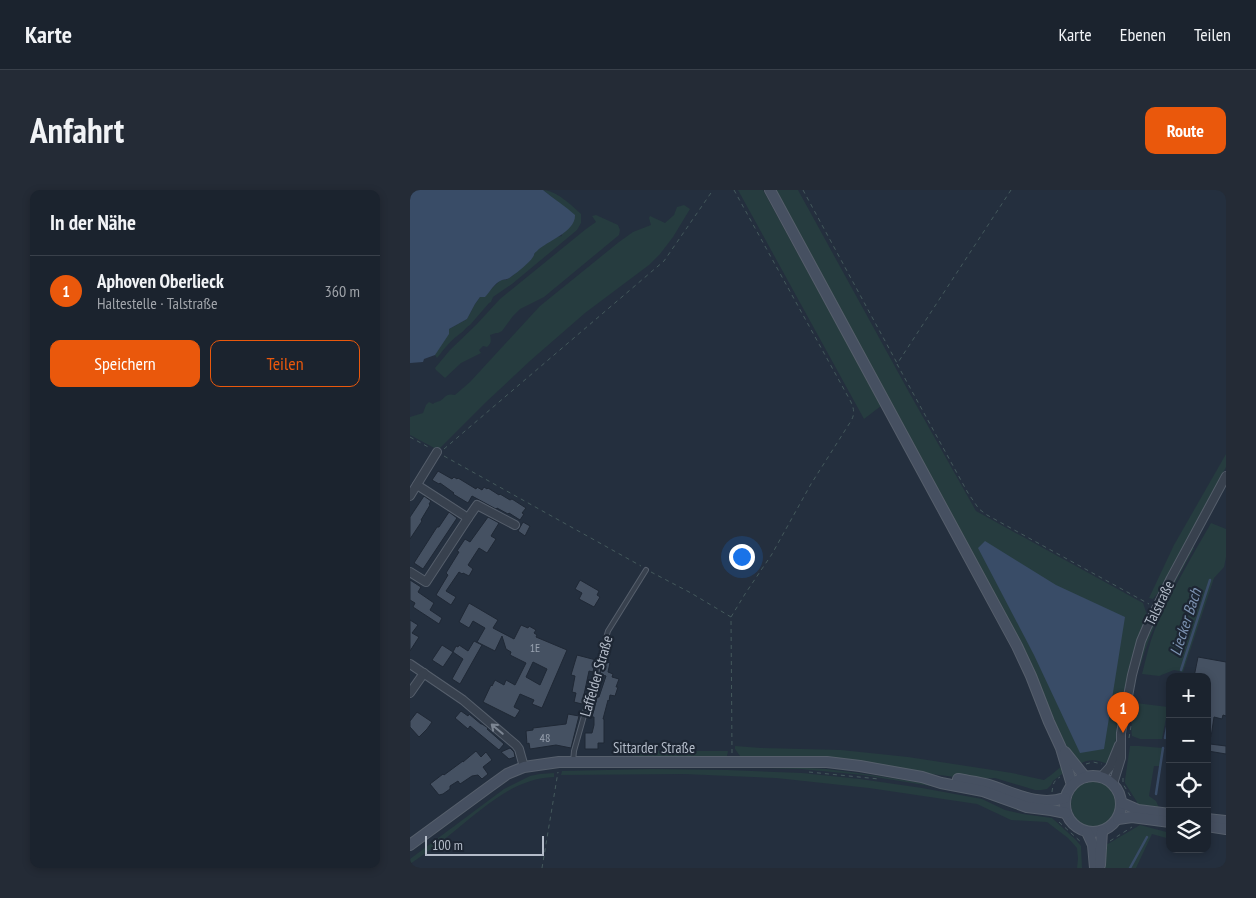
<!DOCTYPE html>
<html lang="de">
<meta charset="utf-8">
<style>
body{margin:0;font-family:"PT Sans Narrow",sans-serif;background:#242b36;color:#f1f3f6}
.controls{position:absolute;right:15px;bottom:15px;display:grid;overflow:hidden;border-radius:10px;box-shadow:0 2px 8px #0003}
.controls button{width:45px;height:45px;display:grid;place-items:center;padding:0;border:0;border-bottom:1px solid #39404a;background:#1b232e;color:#f1f3f6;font:25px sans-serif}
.scale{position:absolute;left:15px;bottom:12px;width:119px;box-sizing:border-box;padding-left:5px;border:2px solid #b4bcc9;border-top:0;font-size:14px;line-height:18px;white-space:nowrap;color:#b4bcc9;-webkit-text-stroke:4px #1d2633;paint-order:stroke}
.you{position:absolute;left:331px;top:366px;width:18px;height:18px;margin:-12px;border:4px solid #fff;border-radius:50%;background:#1a73e8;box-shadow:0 0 0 8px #1a73e833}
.badge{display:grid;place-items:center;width:32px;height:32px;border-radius:50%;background:#ea580c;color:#fff;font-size:16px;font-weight:700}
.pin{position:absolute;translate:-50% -41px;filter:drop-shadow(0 1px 2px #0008)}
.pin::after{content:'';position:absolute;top:26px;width:18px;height:15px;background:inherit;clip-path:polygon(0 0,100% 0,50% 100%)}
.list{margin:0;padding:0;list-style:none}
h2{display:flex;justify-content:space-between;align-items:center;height:65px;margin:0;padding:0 20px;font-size:21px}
h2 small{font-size:16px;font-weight:400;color:#a0a4aa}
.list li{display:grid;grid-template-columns:32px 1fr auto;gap:15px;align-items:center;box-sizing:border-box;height:70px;padding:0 20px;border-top:1px solid #39404a}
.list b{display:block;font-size:19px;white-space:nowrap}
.list p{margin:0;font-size:16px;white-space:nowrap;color:#a0a4aa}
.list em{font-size:16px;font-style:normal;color:#a0a4aa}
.actions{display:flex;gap:10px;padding:15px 20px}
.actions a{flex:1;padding:11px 0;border:1px solid #ea580c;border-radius:10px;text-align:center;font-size:18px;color:#ea580c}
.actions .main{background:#ea580c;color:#fff}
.icon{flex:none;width:28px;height:28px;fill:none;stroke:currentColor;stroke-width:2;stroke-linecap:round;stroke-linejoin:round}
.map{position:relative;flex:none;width:816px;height:678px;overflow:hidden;border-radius:10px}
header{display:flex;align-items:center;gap:30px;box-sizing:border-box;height:70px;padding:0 25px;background:#1b232e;border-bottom:1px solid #39404a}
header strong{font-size:24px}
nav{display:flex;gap:28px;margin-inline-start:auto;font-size:18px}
.intro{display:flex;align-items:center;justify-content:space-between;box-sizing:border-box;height:120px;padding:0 30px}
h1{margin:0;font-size:35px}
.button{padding:12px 22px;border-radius:10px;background:#ea580c;color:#fff;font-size:18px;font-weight:700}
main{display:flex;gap:30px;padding:0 30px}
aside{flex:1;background:#1b232e;border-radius:10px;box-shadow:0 2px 8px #0003}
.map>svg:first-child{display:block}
.green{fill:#263c3f}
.water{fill:#394c67}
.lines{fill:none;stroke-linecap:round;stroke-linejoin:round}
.stream{stroke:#394c67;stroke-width:2.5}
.building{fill:#455162;stroke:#1f2835;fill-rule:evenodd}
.service-casing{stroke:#565f6c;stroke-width:6}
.minor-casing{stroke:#565f6c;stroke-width:10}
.secondary-casing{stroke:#565f6c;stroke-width:12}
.path{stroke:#44595c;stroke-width:1;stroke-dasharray:4 4;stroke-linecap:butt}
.service{stroke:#38414e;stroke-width:4}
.minor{stroke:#38414e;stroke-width:8}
.secondary{stroke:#465061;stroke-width:10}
.oneway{stroke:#7c8592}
.labels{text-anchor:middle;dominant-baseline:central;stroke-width:4.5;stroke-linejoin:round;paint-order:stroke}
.number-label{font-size:12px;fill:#98a1af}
.street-label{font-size:15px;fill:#b4bcc9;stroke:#1d2633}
.water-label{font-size:16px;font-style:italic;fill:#7c92b1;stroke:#1d2633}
</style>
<header>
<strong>Karte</strong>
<nav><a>Karte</a><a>Ebenen</a><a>Teilen</a></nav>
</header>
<div class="intro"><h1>Anfahrt</h1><a class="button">Route</a></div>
<main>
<aside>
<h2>In der Nähe<small></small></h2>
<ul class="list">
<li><span class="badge">1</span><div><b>Aphoven Oberlieck</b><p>Haltestelle · Talstraße</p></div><em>360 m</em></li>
</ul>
<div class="actions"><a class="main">Speichern</a><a>Teilen</a></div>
</aside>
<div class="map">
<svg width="816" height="678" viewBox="0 0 816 678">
<rect width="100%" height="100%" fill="#242f3e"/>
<g class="green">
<path d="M133 0C145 0 162 15 171 24V33L167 40 102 94 83 107 81 112 79 113 60 135C56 137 54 141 51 143 41 150 34 159 27 168L25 165 26 162 39 139 57 129 65 114 70 107 78 103 80 100 91 90H96L101 87 123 67 125 61 146 47 152 46 147 11Z"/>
<polygon points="328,0 353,0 471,216 454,229"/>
<path d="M363 0H388L500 204 566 321 733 413 737 425 721 470 703 564 698 574C686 570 680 568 668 575L648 541 617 464 556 352Z"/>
<path d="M274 15 280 19 263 47 250 64 239 75 175 123 121 170 75 213 28 260 0 245V227L13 223 16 215 19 212 23 214C25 212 27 212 30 211 36 207 36 203 45 205L60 192 130 116 209 52 223 42 241 35 239 28 240 26 255 33 264 25 267 17Z"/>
<path d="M186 25 208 35 210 40 209 45 134 107 110 119 103 126 92 141 88 143H86L80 145C81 150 82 153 77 157L73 156 69 160 71 163 51 173 35 188 26 180 25 178 40 160 66 135 90 109 176 39 186 32 182 26Z"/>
<polygon points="816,264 816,277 754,395 743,409 739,408 764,355"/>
<path d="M801 333 816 339V367L814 377 804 388 773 482 764 480 749 486 732 484C736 469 739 454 745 439 760 403 781 368 801 333Z"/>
<path d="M782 357 784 358C763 396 742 434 730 477L728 475 740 439Z"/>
<path d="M726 513 758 517 752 549H730L722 546C720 535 724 524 726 513Z"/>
<polygon points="325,556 351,558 431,560 498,567 602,583 634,590 641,585 653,575 656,581 643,591 641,595 637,599 631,600 625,600 585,588 561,589 402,569 330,566 325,559"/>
<polygon points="720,556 729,556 753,558 750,576 744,576 739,606 746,611 749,618 756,620 760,615 760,622 725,617 727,612 715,593 715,590"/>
<polygon points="223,561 318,561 317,566 314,567 223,567"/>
<polygon points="158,576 363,576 416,579 448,583 559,600 622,623 608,620 574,606 551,601 453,585 391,579 325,577 157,577"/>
<polygon points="241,579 318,580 392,583 450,589 512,598 572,609 595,620 613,624 642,628 666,650 671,656 672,678 667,678 668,669 667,658 658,648 637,632 601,630 567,614 459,598 366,588 274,584 151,585 152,581"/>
<path d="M144 583V587C105 588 76 616 47 639 31 652 16 663 0 674V669L94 599 120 586 130 584Z"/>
<circle cx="684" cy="614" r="23"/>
<polygon points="730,635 760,643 760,649 742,644 726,678 693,678 694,655 696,655"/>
</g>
<g class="water">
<path d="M0 0H133C144 9 155 16 165 25 166 42 137 51 127 61 123 64 125 64 123 67 119 73 108 82 102 86 97 90 96 89 92 90 84 93 80 102 75 107H70L65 114 57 129 39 139V144L25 165 14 169 13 172 0 173Z"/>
<polygon points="575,351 646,395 715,427 694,559 670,563 624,465 568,358"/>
</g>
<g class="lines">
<g class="stream">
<polyline points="771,480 800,390"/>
<polyline points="755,548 760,523"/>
<polyline points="746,604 753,558"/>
<polyline points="720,678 737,647"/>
</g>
</g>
<g class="building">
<polygon points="28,281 42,289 44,287 47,289 48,288 66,299 67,297 72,300 74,297 77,299 78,298 89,305 90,304 100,310 102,309 116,318 112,323 114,324 110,330 99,323 98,324 87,318 86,319 62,306 58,313 43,304 44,303 30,293 29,294 22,290"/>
<polygon points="14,306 21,311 19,314 20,315 11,330 12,331 0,349 0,327"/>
<polygon points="39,322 47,328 13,379 4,373 27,337 29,337"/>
<polygon points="78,327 89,333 81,346 86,349 77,363 69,358 58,375 63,379 59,386 53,383 52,384 49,382 36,401 46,407 41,415 26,405 38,385 36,383 49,362 47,361 55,349 60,352"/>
<polygon points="113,332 120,336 115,346 108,341"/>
<polygon points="0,390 11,397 8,402 24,413 20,420 32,428 29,434 3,417 5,413 0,410"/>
<polygon points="170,390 189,401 187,405 190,407 184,417 169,409 172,403 165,399"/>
<path d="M59 413 88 430 83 438 104 449 111 435 118 438 119 436 126 440 124 443 127 445 126 447 157 460 132 518 122 514 124 510 110 504 104 517 110 520 105 528 73 512 81 495 82 496 85 490 94 495 96 490 105 495 116 473 100 465 101 462 96 459 92 446 85 461 67 452 75 438 63 431 59 438 49 432ZM123 472 137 479 130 495 116 487Z"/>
<polygon points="0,430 8,435 2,443 9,447 0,461"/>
<polygon points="64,451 72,455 50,494 42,489 53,469 43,462 33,477 22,470 32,455 43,462 46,456 48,457 49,455 58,461"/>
<polygon points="167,465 186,470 183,482 179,481 172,514 164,512 166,503 162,502 165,486 161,485"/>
<polygon points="788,467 816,472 816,526 813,525 812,529 804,527 801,547 797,547 797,487 784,487"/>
<polygon points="194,471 200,473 198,482 203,484 202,487 209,489 206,497 208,497 205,506 200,505 199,511 198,510 193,529 194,529 194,553 188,553 188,559 175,559 175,543 182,543 184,535 184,527 182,527 187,507 189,507 196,486 190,484"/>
<polygon points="51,521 58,526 59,524 71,534 72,534 78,538 77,539 94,554 89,560 60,536 58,539 45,528"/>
<polygon points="7,522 22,532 17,539 9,547 0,537 0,531"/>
<polygon points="158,524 169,526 161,558 146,555 120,559 119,553 117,554 116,541 123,540 123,538 156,534"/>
<polygon points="800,554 816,556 816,564 798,561"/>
<polygon points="100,558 104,562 105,567 99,569 91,562"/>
<polygon points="66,561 71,567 76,562 82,570 73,577 78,584 72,589 68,585 62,586 50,594 48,591 40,596 40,599 33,604 29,605 20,594 33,584 34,585 53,571 53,572"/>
</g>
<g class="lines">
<g class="service-casing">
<polyline id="service" points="163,572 164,561 198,441 236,380"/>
</g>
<g class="minor-casing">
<g id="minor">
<polyline points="7,295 58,328 67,315 105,335"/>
<polyline points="0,306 27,262"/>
<polyline points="0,382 16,392 58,328"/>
<polyline points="0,474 53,510 106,555 109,559 114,577"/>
<polyline points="0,503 14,483"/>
<polyline points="691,587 700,577 709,555"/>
<polyline points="703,594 711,568 711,543 722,485 731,451 737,437 761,388 816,286"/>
</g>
</g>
<g class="secondary-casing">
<g id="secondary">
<polyline points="360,0 607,456 621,486 639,532 651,558 662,595"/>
<polyline points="655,562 675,587"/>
<circle cx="683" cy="614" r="28"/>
<path d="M548 589C558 591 569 592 579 595 604 603 628 617 655 608"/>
<polyline points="712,613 728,620 760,624"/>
<polyline points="708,629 722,627 760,632"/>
<polyline points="797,629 816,631"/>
<polyline points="797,636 816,639"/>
<polyline points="677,642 683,655 685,678"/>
<polyline points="0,655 79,597 97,584 114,577 149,572 417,572 450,576 512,587 531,593 573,601 617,617 641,620 656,623"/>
<polyline points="690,675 692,641"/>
</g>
</g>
<g class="path">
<polyline points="393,0 487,173"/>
<polyline points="601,0 487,174 558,303 569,319 577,325 739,414"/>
<polyline points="0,247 20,258"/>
<polyline points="34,259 254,71 303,0"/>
<polyline points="34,266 231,376"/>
<polyline points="241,382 281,403 321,427"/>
<polyline points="719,548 722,530"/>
<path d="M322 563 321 427 335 404 362 364 401 294 441 231C445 224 444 219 441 212L324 0"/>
<polyline points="676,574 683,572 692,574"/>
<polyline points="399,582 469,589"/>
<polyline points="713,588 713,594 721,607"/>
<path d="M642 602C643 595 643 591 650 587"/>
<polyline points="649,632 672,653"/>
<polyline points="700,651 722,637"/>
<polyline points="132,678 148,582"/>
</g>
<use href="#service" class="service"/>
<use href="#minor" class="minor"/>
<use href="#secondary" class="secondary"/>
</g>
<defs><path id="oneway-shaft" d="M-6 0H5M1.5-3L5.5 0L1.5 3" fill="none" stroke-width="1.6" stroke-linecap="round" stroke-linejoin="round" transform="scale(1.25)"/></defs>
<use class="oneway" href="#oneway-shaft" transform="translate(87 539) rotate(-140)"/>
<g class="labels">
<g class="number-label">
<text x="125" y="457">1E</text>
<text x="135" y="547">48</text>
</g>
<g class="street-label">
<text transform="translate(749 413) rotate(-64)">Talstraße</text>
<text transform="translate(186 486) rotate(-74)">Laffelder Straße</text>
<text x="244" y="557">Sittarder Straße</text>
</g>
<g class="water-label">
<text transform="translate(775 432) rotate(-72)">Liecker Bach</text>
</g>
</g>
</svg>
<div class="controls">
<button>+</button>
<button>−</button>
<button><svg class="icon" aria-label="locate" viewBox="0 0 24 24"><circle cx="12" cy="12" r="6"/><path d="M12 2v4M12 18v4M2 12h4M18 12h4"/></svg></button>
<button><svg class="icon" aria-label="layers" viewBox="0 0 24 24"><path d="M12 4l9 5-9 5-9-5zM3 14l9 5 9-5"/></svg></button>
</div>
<div class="scale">100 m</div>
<div class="you"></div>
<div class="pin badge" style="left:713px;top:543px">1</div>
</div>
</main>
